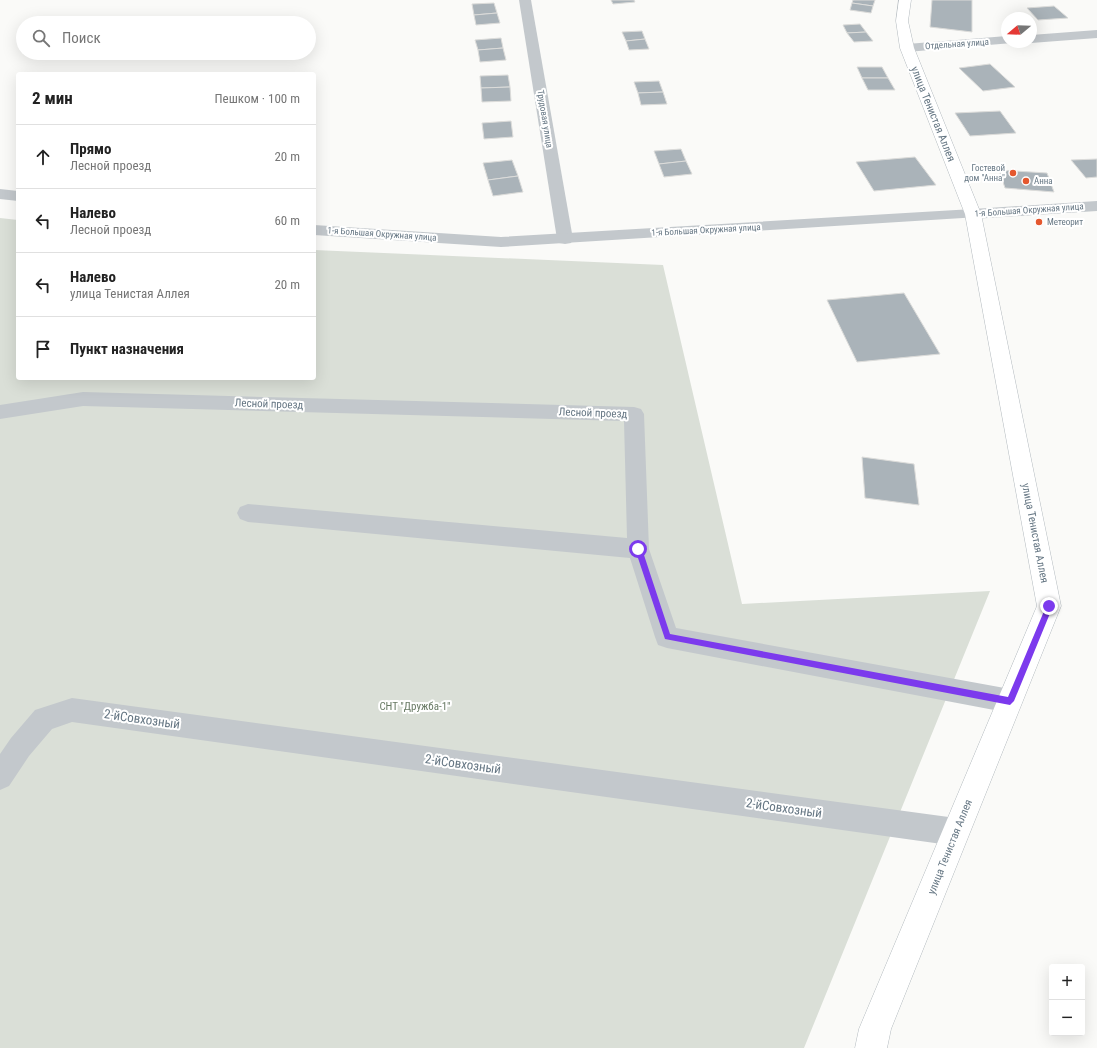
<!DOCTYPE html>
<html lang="ru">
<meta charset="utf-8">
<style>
body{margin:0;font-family:"Roboto Condensed",sans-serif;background:#f2f2f2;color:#222}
.controls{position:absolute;right:12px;bottom:12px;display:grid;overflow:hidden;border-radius:4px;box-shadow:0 4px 16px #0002}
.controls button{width:36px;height:36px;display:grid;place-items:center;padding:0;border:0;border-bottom:1px solid #e0e0e0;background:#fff;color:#222;font:20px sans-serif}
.compass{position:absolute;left:1001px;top:12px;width:36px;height:36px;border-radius:50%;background:#fff;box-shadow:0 4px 16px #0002;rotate:251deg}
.stop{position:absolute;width:12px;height:12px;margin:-9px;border:3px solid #7c3aed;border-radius:50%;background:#fff}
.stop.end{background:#7c3aed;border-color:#fff;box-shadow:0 1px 4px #0008}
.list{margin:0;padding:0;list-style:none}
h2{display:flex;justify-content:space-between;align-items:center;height:52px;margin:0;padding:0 16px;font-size:17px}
h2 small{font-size:13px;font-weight:400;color:#767676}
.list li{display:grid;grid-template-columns:26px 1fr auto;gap:12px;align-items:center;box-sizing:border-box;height:64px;padding:0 16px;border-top:1px solid #e0e0e0}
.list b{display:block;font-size:15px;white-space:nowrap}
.list p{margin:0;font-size:13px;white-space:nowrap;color:#767676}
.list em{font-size:13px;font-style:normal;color:#767676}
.icon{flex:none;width:22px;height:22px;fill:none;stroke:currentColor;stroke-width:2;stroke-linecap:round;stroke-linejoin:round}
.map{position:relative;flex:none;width:1097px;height:1048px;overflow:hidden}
.search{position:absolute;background:#fff;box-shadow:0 4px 16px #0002;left:16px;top:16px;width:300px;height:44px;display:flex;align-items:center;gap:10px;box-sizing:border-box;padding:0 14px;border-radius:22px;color:#767676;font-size:15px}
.panel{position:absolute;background:#fff;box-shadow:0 4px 16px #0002;left:16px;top:72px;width:300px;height:308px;border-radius:4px}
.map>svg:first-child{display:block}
.green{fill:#dadfd7}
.building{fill:#aab3b9;stroke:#dcdcda}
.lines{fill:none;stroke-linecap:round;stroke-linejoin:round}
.secondary-casing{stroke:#b3babf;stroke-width:1}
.minor{fill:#c3c8cc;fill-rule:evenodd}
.tertiary{fill:#c3c8cc;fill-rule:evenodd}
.secondary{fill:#fff;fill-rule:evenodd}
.route{fill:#7c3aed}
.poi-dot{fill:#e4572e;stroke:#fff;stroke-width:1.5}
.labels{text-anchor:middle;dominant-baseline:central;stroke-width:4;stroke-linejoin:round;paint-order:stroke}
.far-street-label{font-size:9px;fill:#657683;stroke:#fff}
.far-poi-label{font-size:9px;fill:#657683;stroke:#fff;text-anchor:start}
.street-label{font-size:11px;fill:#657683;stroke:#fff}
.park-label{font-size:11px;fill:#687a64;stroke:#fff}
.near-street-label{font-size:13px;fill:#657683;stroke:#fff}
</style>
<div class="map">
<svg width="1097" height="1048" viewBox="0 0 1097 1048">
<rect width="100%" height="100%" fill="#fafaf8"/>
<polygon class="green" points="0,218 18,220 18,378 314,378 314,250 663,265 742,604 990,591 804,1048 0,1048"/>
<g class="building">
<polygon points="611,0 634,0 635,2 613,4"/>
<polygon points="853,0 875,0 873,6 852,3"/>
<polygon points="932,0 972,0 972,32 930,27"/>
<polygon points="494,3 497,13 474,15 472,4"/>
<polygon points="852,3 873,6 871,13 850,10"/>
<polygon points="1054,6 1068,18 1038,20 1027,8"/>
<polygon points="497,13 500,23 476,25 474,15"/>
<polygon points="860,24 866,32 847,33 843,25"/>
<polygon points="642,31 645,39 626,41 622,32"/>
<polygon points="866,32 873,41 854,42 847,33"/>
<polygon points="501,38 503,48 478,50 475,40"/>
<polygon points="645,39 649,49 629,50 626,41"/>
<polygon points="503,48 506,60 480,62 478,50"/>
<polygon points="990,64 1015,87 983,91 959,68"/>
<polygon points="857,67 882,67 888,78 862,78"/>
<polygon points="508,75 510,87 481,88 480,76"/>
<polygon points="862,78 888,78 895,90 868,90"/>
<polygon points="659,81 663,92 638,93 634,82"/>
<polygon points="510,87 511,101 482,102 481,88"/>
<polygon points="663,92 667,104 641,105 638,93"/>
<polygon points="1000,111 1016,133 970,136 955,113"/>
<polygon points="511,121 513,137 484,139 482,123"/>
<polygon points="681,149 686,161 659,164 654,151"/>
<polygon points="915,157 936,185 874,191 856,162"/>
<polygon points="1097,159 1097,177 1086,178 1071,160"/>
<polygon points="512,160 518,176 488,180 483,163"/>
<polygon points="686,161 692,174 664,177 659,164"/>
<polygon points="999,170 1047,173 1054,192 1005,188"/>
<polygon points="518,176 523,192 493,196 488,180"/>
<polygon points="904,293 940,354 857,362 827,300"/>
<polygon points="862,457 914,464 919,505 865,498"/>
</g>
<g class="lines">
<g class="secondary-casing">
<polygon id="secondary" points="899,0 911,0 908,21 914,48 981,214 1061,606 891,1029 887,1048 855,1048 859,1029 1037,606 965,214 900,48 896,21"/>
</g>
<g class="minor">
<polygon points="519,0 531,0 573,239 571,243 565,244 559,243 557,239"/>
<polygon points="1097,30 1097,38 1031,43 1028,42 1031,42 1031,35"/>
<polygon points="1007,36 1007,42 1012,43 907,52 900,48 907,44"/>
<polygon points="1097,201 1097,211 973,219 967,217 965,214 967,211 973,209"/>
<polygon points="83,392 634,407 641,409 644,414 649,549 676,628 1010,689 1019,692 1023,701 1019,710 1010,713 667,648 658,645 655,637 630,558 248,522 240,519 237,513 240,507 248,504 627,538 624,421 83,406 0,419 0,405"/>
<polygon points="72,698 956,818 966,822 970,832 966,842 956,846 72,722 52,729 29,756 9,786 0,790 0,754 11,738 35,710"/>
</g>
<g class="tertiary">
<polygon points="0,189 18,191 18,201 0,199"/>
<polygon points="973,209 979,211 981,214 979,217 501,247 314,235 314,225 501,237"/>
</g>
<use href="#secondary" class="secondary"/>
</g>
<polygon class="route" points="638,546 642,549 670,634 1008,697 1047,604 1052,604 1053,606 1014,701 1010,705 665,639 635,549"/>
<g class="poi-dot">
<circle cx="1013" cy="173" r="4"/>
<circle cx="1026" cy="181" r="4"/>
<circle cx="1039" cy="222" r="4"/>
</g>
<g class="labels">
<g class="far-street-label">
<text transform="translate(957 44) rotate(-4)">Отдельная улица</text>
<text transform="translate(545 119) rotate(81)">Трудовая улица</text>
<text transform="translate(1029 210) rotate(-4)">1-я Большая Окружная улица</text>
<text transform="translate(706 230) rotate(-3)">1-я Большая Окружная улица</text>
<text transform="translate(382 234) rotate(4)">1-я Большая Окружная улица</text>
</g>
<g class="far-poi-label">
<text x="1005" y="168" text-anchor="end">Гостевой<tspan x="1005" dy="10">дом "Анна"</tspan></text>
<text x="1034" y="181">Анна</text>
<text x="1047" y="222">Метеорит</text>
</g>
<g class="street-label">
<text transform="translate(933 114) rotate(68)">улица Тенистая Аллея</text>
<text transform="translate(269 404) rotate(2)">Лесной проезд</text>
<text transform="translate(593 413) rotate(2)">Лесной проезд</text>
<text transform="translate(1035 533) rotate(79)">улица Тенистая Аллея</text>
<text transform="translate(950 847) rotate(-68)">улица Тенистая Аллея</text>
</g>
<g class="park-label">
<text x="415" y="706">СНТ "Дружба-1"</text>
</g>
<g class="near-street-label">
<text transform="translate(142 719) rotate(8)">2-йСовхозный</text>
<text transform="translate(463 764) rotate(8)">2-йСовхозный</text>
<text transform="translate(784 808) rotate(8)">2-йСовхозный</text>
</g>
</g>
</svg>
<div class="controls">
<button>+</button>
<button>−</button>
</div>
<svg class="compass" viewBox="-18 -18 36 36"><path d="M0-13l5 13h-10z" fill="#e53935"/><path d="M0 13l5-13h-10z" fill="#767676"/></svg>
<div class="stop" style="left:638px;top:549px"></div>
<div class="stop end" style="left:1049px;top:606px"></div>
<div class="search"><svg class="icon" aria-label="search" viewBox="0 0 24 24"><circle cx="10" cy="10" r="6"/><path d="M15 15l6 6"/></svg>Поиск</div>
<section class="panel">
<h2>2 мин<small>Пешком · 100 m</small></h2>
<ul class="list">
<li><svg class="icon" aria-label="ahead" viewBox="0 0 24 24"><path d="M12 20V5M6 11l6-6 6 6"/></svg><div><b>Прямо</b><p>Лесной проезд</p></div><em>20 m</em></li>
<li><svg class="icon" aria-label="left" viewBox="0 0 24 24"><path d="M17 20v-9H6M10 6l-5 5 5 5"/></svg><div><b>Налево</b><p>Лесной проезд</p></div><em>60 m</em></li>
<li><svg class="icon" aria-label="left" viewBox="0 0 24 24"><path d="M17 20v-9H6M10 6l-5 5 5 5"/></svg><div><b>Налево</b><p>улица Тенистая Аллея</p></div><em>20 m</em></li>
<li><svg class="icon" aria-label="arrive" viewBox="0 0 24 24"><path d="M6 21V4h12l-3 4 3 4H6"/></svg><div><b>Пункт назначения</b></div></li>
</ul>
</section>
</div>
